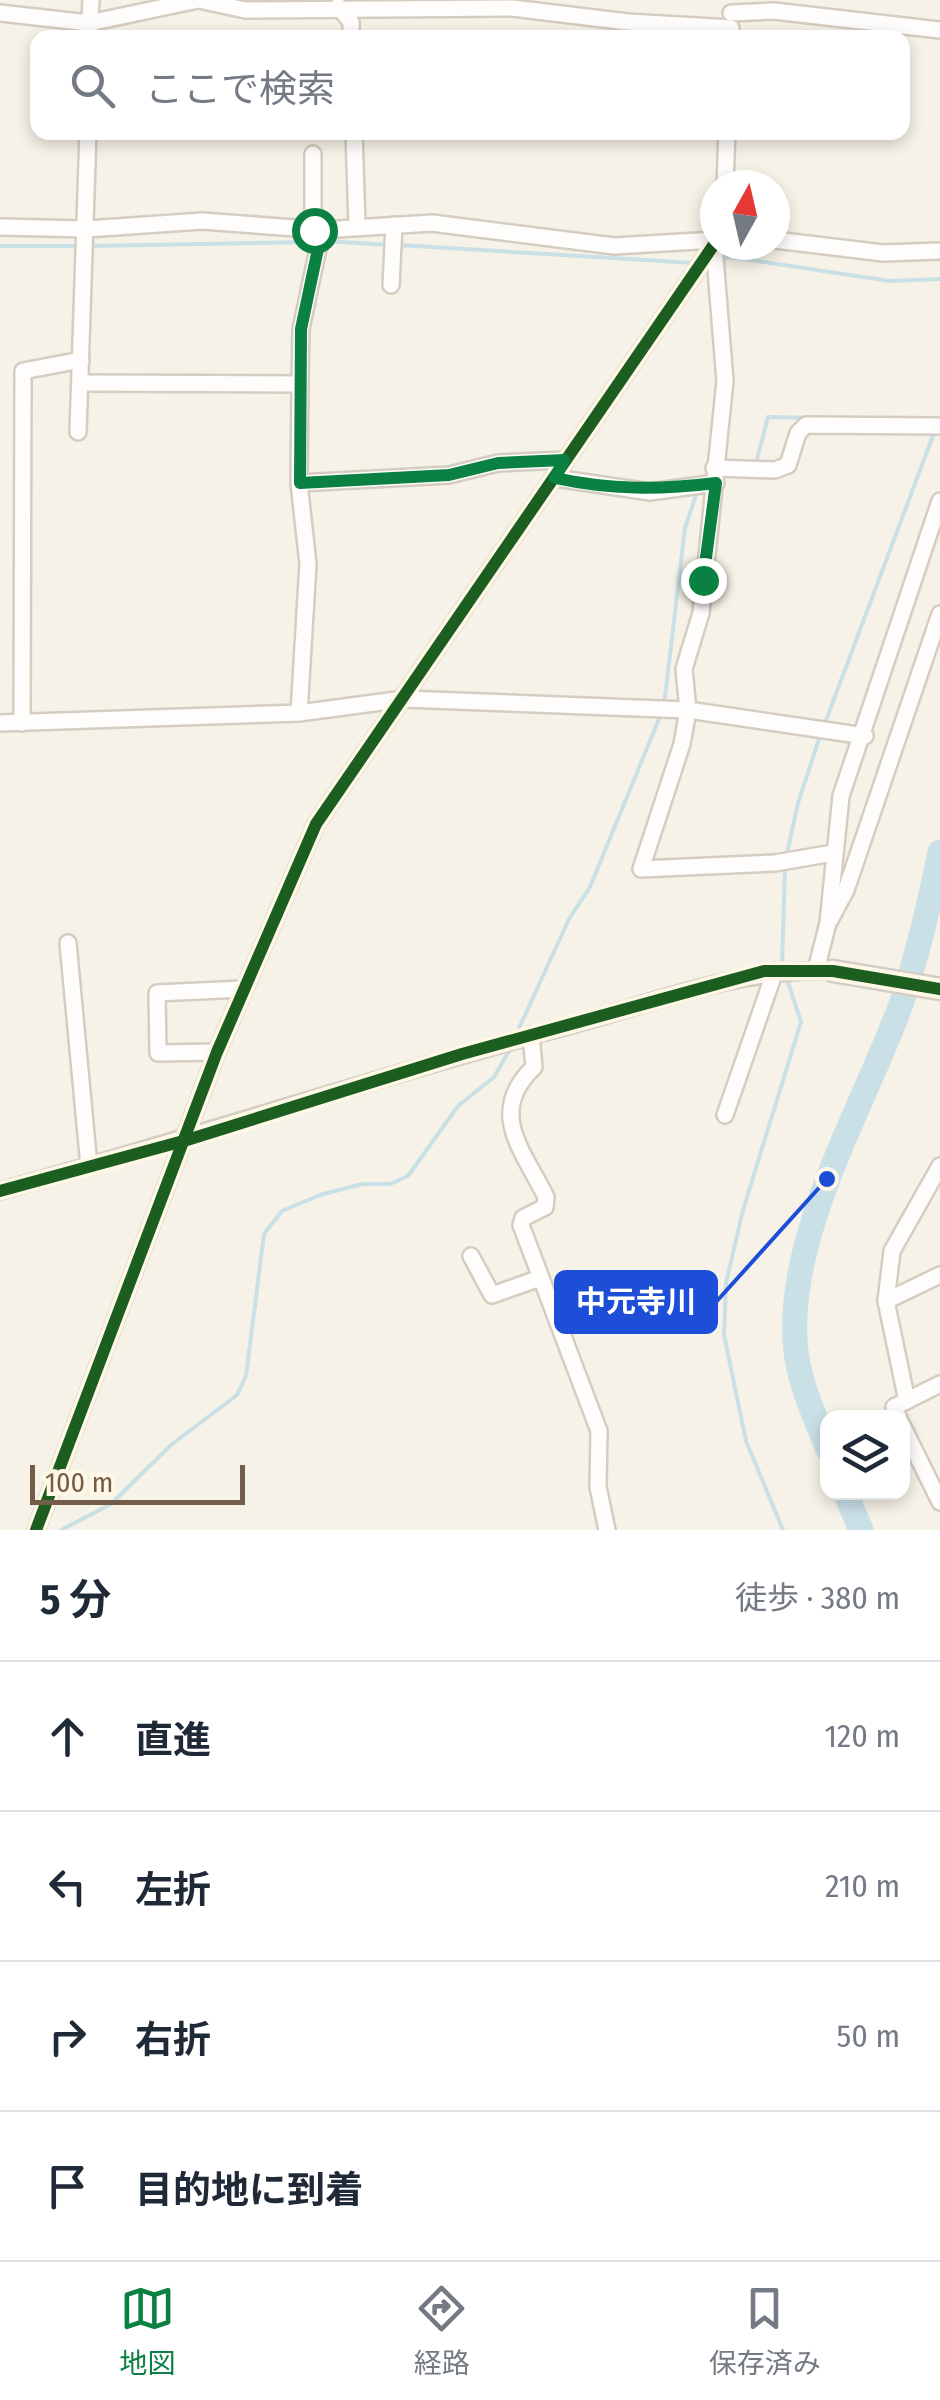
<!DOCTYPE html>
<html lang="ja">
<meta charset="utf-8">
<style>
body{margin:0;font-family:"Fira Sans Condensed","Noto Sans JP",sans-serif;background:#f2f2f3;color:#1f2937}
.controls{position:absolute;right:30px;bottom:30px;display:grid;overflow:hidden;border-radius:20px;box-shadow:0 5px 15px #0003}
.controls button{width:90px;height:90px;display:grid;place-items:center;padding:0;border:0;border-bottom:2px solid #e0e1e3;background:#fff;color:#1f2937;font:50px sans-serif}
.compass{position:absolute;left:700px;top:170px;width:90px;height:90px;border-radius:50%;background:#fff;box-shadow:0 5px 15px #0003;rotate:8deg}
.scale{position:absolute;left:30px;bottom:25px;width:215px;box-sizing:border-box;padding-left:10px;border:5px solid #735c48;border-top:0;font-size:28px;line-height:35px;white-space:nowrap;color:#735c48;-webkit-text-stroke:8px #fff8e7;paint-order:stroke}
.stop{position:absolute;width:30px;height:30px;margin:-22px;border:8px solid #0b8043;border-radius:50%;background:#fff}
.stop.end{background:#0b8043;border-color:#fff;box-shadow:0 2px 10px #0008}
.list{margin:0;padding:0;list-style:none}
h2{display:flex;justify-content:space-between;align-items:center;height:130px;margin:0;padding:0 40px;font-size:42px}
h2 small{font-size:32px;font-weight:400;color:#747a83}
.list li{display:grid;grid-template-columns:65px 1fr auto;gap:30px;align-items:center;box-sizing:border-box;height:150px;padding:0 40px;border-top:2px solid #e0e1e3}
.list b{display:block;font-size:38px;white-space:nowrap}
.list em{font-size:32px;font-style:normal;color:#747a83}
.icon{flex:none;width:55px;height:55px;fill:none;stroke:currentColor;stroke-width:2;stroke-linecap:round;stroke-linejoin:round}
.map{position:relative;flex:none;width:940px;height:1530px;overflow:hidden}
.search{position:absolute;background:#fff;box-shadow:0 5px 15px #0003;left:30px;right:30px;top:30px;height:110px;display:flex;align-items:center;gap:25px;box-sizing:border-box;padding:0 35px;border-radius:20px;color:#747a83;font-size:38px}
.sheet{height:730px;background:#fff}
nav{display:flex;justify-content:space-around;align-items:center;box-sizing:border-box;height:140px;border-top:2px solid #e0e1e3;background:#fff;font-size:28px;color:#747a83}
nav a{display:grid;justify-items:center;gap:5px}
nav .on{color:#0b8043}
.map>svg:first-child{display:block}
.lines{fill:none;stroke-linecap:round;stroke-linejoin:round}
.stream{stroke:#c9e0e6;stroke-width:4}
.river{stroke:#c9e0e6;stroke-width:25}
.street-casing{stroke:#d5cdc2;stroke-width:20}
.secondary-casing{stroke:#d6cec4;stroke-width:25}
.street{stroke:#fefdfb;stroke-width:15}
.secondary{stroke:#fefdfb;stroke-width:20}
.cycleway-casing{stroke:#fff8e7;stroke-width:19}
.cycleway{stroke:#1b5e20;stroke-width:12}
.route{stroke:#0b8043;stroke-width:12}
.leader{fill:none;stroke:#1d4ed8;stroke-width:4}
.callout-dot{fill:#1d4ed8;stroke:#fff8e7;stroke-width:4}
.callout{fill:#1d4ed8;stroke:#1d4ed8;stroke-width:4}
.callout-label{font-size:30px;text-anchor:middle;font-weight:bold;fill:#fff}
</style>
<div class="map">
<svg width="940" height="1530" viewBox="0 0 940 1530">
<rect width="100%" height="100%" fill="#f6f2e7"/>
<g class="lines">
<g class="stream">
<polyline points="325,241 390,245"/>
<polyline points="399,245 694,263"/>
<polyline points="0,246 80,246"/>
<polyline points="90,246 315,242"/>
<polyline points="719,260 731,257 890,281 940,279"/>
<polyline points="756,463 768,417 820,418"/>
<polyline points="664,705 685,528 698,489"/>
<polyline points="825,723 934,433"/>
<polyline points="786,858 798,803 820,736"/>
<polyline points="782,967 785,868"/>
<polyline points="515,1037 569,919 590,887 661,714"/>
<polyline points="61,1530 111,1504 171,1445 237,1395 246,1376 264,1234 282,1211 320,1195 362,1184 390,1184 408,1176 458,1106 494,1077 512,1046"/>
<polyline points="783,1530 746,1441 724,1335 726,1283 743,1210 801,1022 786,976"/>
</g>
<g class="river">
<path d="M828 1449C813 1412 797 1379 795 1340 789 1231 863 1107 900 1007 917 958 930 902 940 852"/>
<polyline points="845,1492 861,1530"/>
</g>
<g class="street-casing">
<g id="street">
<polyline points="199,0 245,10 512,8 628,22 731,28"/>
<polyline points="338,6 351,22 351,38"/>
<polyline points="0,13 89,23 198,0"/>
<polyline points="731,13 774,11 940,30"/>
<polyline points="89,38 91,0"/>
<polyline points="354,132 357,226"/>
<polyline points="313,154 313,229"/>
<polyline points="725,185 727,132"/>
<polyline points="0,227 87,229 202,221 322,230 432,223 614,246 715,240"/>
<polyline points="775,240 883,253 940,251"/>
<polyline points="714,245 725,381 701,613 684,669 688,710 682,744 641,869 775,863 833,853"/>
<polyline points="391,285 394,225"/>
<polyline points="80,383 300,384 301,329 322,230"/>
<polyline points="78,432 88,132"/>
<polyline points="714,468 775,470 788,465 798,433 806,425 940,426"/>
<polyline points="555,478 650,492 716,483"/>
<polyline points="299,483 449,475 498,463 564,460"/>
<polyline points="299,713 308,564 299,483 300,384"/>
<polyline points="0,723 299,713 404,699 688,710 865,736"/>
<polyline points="22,723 23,371 81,360"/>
<polyline points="830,920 846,890 940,614"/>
<polyline points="68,943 89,1166"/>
<polyline points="816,970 828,923 841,796 940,501"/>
<path d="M531 1035 534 1067C487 1112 522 1149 546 1197L545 1207 523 1218 521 1225 599 1431 598 1487 607 1530"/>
<polyline points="217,1052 158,1053 157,993 243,989"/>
<polyline points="725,1115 775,971"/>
<path d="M0 1191C193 1138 382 1075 575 1024 659 1001 744 967 833 971"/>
<polyline points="471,1256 492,1295 540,1278"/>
<polyline points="886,1301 940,1275"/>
<polyline points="907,1401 886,1301 892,1251 940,1166"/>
<polyline points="899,1418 894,1407 940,1384"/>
<polyline points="902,1425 940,1502"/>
<polyline points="36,1530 217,1052 316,824 715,243"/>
</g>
</g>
<g class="secondary-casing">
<polyline id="secondary" points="833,971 940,989"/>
</g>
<use href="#street" class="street"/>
<use href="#secondary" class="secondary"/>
<g class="cycleway-casing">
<g id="cycleway">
<polyline points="0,1191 187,1140 462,1054 764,971 833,971 940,989"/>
<polyline points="36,1530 217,1052 316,824 715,243"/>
</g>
</g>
<use href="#cycleway" class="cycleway"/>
</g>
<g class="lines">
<path class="route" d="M314 230H322L301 329 300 483 449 475 498 463 564 460 555 478C611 490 659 490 716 483L703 580"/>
</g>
<path class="leader" d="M827 1179L716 1302"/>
<circle class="callout-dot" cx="827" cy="1179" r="10"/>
<rect class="callout" x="556" y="1272" width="160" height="60" rx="10"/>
<g class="callout-label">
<text x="636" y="1312">中元寺川</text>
</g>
</svg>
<div class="controls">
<button><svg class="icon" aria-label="layers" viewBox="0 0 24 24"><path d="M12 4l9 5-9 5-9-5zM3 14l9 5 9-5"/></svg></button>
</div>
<svg class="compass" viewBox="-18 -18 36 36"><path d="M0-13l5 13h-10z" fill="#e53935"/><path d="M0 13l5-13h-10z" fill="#747a83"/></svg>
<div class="scale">100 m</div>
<div class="stop" style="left:314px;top:230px"></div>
<div class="stop end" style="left:703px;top:580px"></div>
<div class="search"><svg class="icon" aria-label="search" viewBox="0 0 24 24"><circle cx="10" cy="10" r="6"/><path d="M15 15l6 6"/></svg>ここで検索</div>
</div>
<section class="sheet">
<h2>5 分<small>徒歩 · 380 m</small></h2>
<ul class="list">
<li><svg class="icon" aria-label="ahead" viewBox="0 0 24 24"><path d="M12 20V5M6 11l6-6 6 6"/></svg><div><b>直進</b></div><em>120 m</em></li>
<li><svg class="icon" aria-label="left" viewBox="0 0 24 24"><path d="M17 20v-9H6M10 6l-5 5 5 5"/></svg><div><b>左折</b></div><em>210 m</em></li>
<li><svg class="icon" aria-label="right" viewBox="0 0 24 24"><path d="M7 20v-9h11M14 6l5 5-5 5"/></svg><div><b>右折</b></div><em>50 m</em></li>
<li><svg class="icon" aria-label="arrive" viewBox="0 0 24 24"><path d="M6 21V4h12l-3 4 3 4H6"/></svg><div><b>目的地に到着</b></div></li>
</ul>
</section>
<nav>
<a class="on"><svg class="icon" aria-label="map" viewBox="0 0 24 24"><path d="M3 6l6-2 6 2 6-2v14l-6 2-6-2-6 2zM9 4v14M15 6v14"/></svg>地図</a>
<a><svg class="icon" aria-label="directions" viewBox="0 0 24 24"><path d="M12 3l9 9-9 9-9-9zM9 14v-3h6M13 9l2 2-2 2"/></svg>経路</a>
<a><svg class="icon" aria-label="saved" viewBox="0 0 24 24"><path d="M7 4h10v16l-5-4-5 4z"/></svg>保存済み</a>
</nav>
